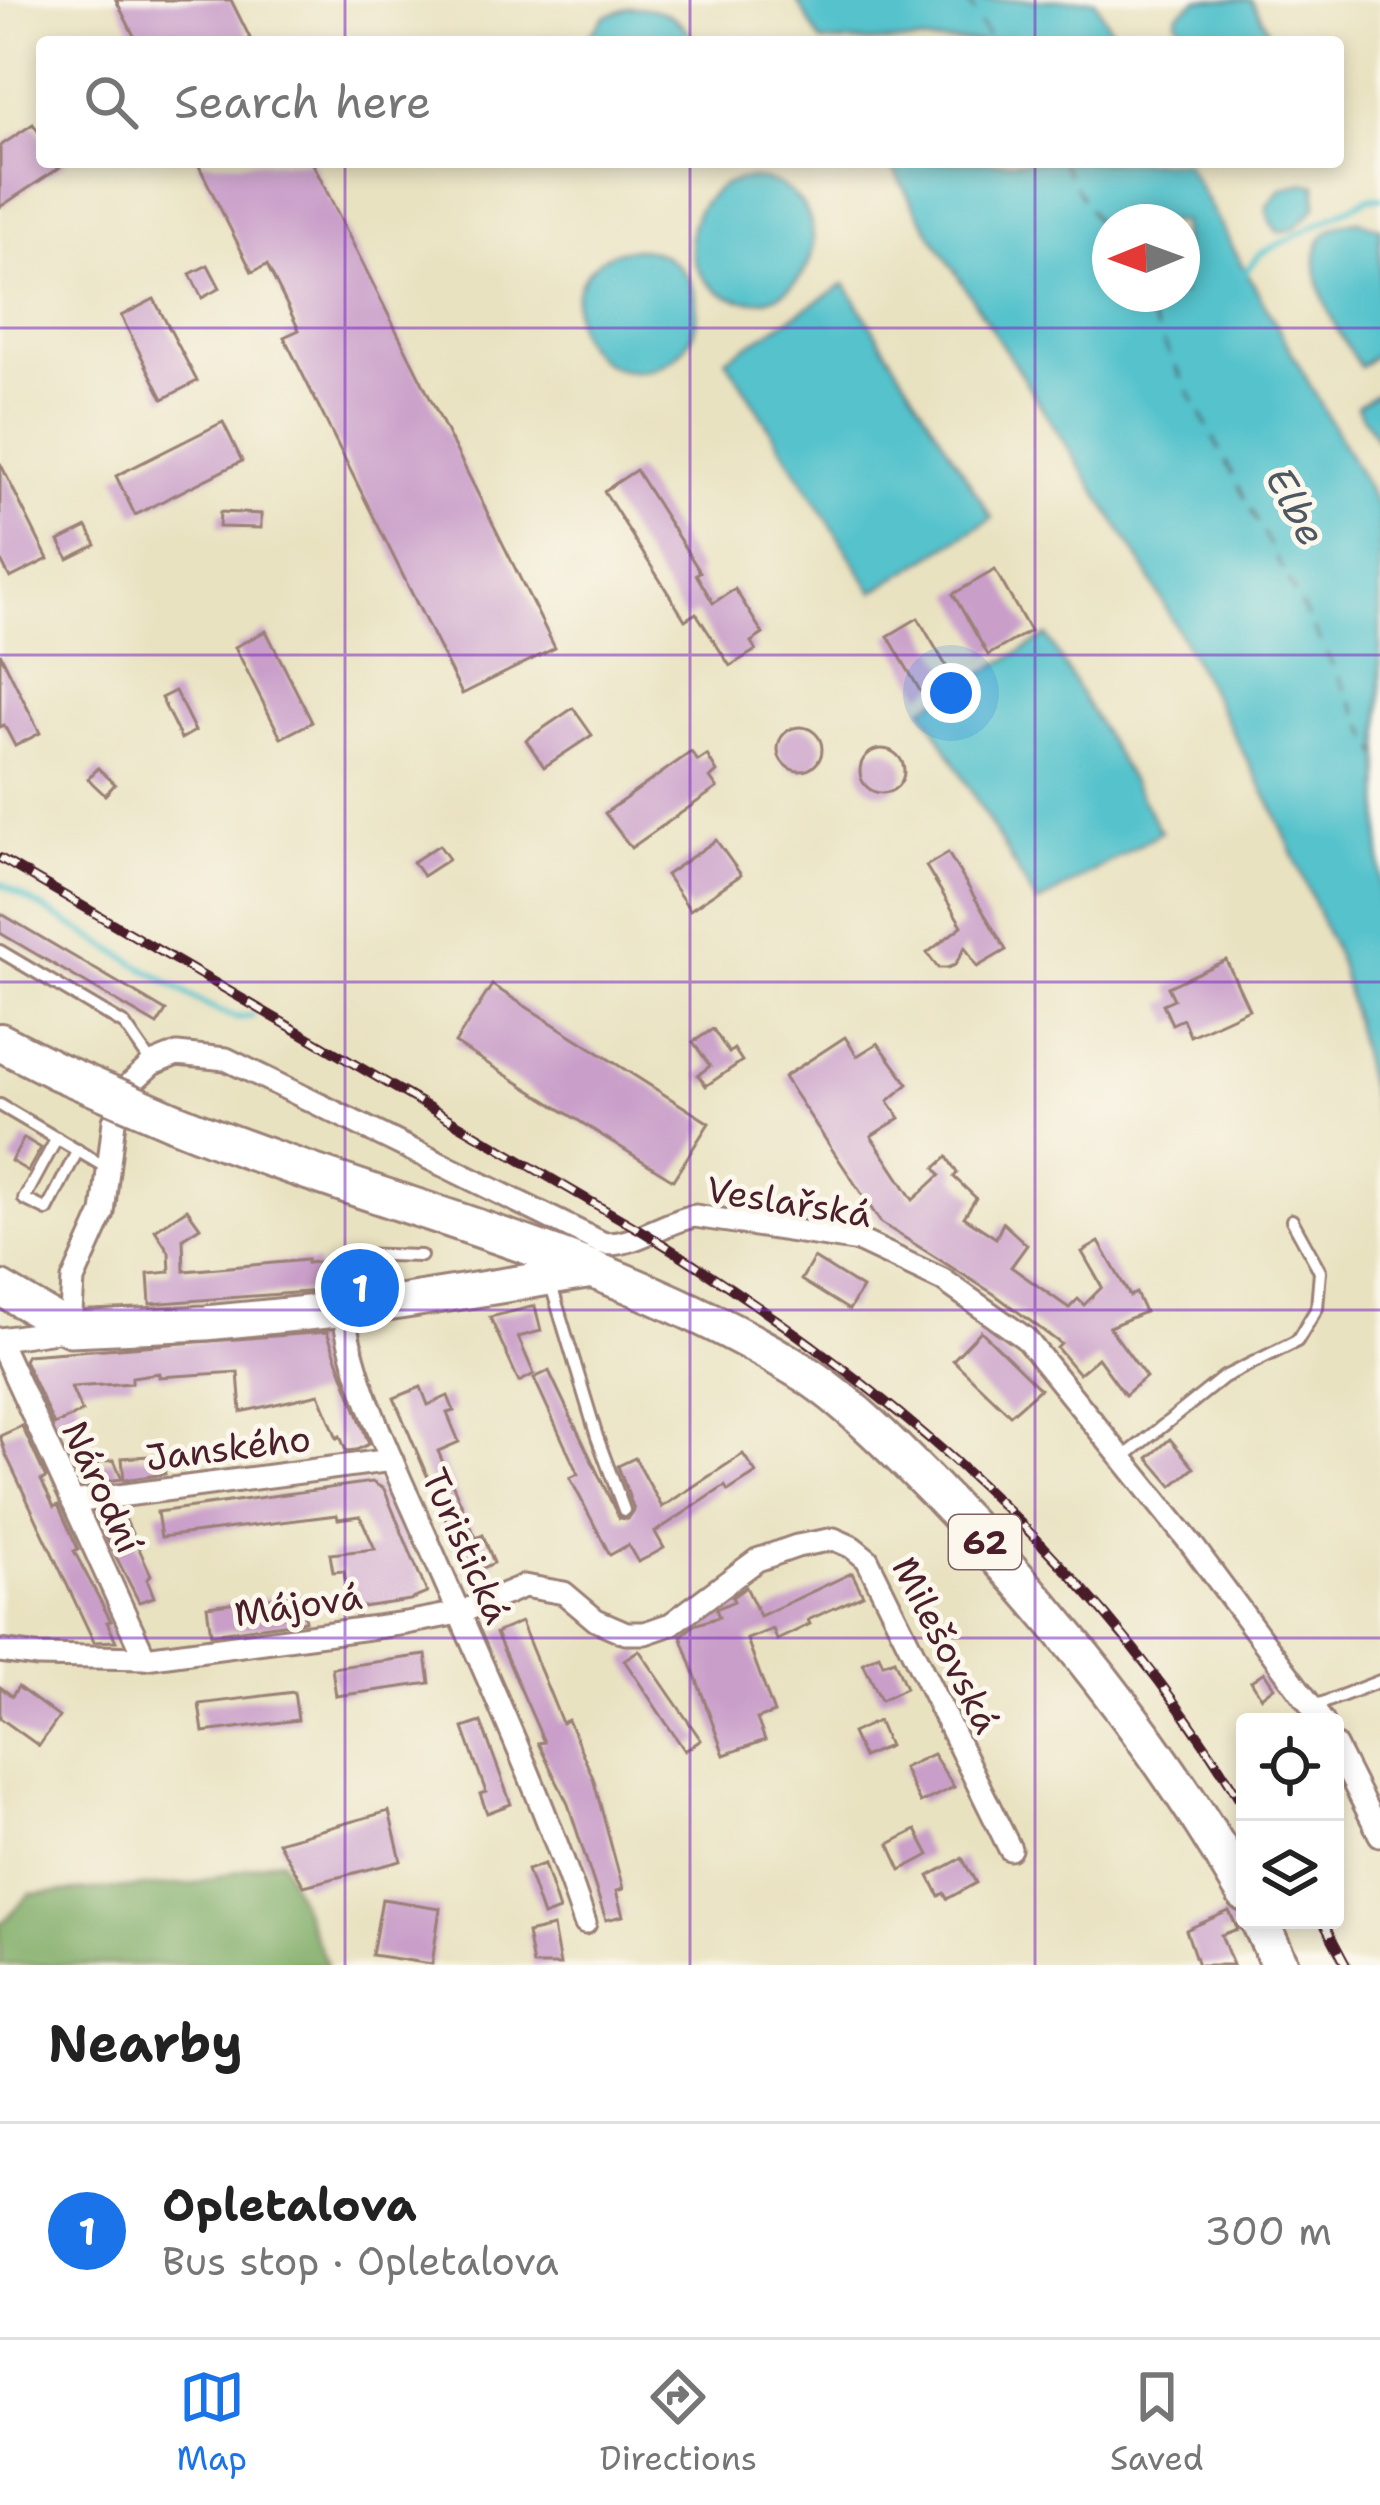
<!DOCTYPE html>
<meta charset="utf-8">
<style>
body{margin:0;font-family:"Shantell Sans",sans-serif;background:#f2f2f2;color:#222}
.controls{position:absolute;right:36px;bottom:36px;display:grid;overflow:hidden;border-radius:12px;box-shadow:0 6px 18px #0003}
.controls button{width:108px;height:108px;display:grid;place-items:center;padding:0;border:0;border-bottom:3px solid #e0e0e0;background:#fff;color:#222;font:60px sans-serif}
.compass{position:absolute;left:1092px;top:204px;width:108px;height:108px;border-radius:50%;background:#fff;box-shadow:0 6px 18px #0003;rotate:269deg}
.you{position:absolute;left:951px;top:693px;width:42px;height:42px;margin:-30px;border:9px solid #fff;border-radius:50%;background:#1a73e8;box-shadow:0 0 0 18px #1a73e833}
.badge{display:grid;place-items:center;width:78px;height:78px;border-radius:50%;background:#1a73e8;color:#fff;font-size:39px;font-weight:700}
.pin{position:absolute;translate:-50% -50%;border:6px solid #fff;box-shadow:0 3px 12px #0006}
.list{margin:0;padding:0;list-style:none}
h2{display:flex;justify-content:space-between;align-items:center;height:156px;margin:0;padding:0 48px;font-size:51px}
h2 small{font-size:39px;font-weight:400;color:#767676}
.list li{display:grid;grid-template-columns:78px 1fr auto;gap:36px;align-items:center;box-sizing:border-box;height:216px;padding:0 48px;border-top:3px solid #e0e0e0}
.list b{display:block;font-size:45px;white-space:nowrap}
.list p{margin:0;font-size:39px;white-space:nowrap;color:#767676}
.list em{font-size:39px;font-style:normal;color:#767676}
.icon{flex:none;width:66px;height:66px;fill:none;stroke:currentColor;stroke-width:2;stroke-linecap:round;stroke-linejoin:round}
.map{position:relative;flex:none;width:1380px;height:1965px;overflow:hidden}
.search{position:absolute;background:#fff;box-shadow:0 6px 18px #0003;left:36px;right:36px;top:36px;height:132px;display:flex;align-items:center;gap:30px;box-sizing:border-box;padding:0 42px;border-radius:12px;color:#767676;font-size:45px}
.sheet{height:372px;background:#fff}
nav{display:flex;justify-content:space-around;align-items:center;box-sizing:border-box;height:168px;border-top:3px solid #e0e0e0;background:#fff;font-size:33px;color:#767676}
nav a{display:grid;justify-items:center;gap:6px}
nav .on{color:#1a73e8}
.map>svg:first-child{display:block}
.forest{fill:#7fac66;stroke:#646648;stroke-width:3}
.water{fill:#55c2cc;stroke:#50707c;stroke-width:3;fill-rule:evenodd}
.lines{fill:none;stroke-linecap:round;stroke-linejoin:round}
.stream{stroke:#55c2cc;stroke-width:6}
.ferry{stroke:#4e5863;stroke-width:3;stroke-dasharray:15 12;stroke-linecap:butt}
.building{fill:#c99ec9}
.lane-casing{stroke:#9a8076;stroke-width:16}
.street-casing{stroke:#9a8076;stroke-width:27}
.secondary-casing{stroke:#9a8076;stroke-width:39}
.primary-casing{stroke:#9a8076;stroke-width:42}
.lane{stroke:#fff;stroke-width:10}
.street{stroke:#fff;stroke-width:21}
.secondary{stroke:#fff;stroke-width:33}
.primary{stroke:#fff;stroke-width:36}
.rail-casing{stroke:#4a1f2b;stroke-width:10}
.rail{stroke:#fbf7ec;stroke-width:6;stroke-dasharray:18;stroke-linecap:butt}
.primary-bridge-casing{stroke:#9a8076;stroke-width:42;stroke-linecap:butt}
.primary-bridge{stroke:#fff;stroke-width:36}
.grid{fill:none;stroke:#7b2cbf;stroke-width:3;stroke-opacity:0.55}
.labels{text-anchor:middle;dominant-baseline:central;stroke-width:10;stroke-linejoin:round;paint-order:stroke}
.shield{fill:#fbf7ec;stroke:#7f6065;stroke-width:3}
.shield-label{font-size:33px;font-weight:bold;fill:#4a1f2b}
.street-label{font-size:36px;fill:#4a1f2b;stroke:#fbf7ec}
.water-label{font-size:39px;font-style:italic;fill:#4e5863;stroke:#fbf7ec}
</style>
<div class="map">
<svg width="1380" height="1965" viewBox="0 0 1380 1965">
<rect width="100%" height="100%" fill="#fbf7ec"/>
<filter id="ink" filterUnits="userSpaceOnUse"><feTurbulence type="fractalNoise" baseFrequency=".00833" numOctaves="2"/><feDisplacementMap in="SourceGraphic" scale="24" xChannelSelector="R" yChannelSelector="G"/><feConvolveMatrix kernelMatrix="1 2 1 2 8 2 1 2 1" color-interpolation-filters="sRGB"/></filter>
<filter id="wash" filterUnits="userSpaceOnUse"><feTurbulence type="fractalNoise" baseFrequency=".004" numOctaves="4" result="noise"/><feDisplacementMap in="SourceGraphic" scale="48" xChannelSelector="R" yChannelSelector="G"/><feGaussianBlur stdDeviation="2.7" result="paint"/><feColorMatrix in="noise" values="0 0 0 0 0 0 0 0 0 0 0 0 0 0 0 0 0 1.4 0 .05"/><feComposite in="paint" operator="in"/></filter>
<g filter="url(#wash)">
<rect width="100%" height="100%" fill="#e9e2c1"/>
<polygon class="forest" points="281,1859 327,1965 0,1965 0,1925 30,1894 191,1884"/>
<g class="water">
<polygon points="797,0 1095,0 1118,42 821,42"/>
<polygon points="1197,0 1251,0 1267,27 1270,42 1191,42 1176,20 1178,14"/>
<path d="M630 7C659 7 680 15 694 42H584L605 16Z"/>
<path d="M889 162H1185L1380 510V1134L1341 966 1274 810 1143 565 927 228ZM1110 222H1182V294H1110Z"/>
<circle cx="752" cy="240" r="61"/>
<polygon points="1306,183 1316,185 1316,207 1294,229 1278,232 1270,221 1267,207 1282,188"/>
<path d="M1359 221 1380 228V351L1360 367C1334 328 1276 228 1359 221Z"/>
<circle cx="636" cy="310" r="61"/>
<polygon points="845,284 992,518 873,592 726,359"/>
<polygon points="1380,391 1380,445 1357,406"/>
<polygon points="1047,636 1161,832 1037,904 923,708"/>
</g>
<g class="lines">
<g class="stream">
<polyline points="1245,273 1260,254 1369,198 1380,198"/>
<polyline points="0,883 206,1005 237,1018 252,1016"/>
</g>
<g class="ferry">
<polyline points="967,0 991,42"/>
<polyline points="1061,162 1110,246"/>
<polyline points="1138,294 1380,756"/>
</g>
</g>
<g id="blocks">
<g class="building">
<polygon points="116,0 231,0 252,42 137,42"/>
<polygon points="33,124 42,137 42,162 68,162 0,207 0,146"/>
<polygon points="197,162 312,162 555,648 462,694 284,337 299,330 288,307 267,265 252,272"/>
<polygon points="208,265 220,288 202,298 190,274"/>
<polygon points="154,299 197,381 163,399 121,316"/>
<polygon points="223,422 242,461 135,515 116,476"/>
<polygon points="0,463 48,559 10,578 0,559"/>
<polygon points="636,470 700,572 696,574 713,603 735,589 763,634 751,642 756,650 730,666 696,613 685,620 604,491"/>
<polygon points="220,512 261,514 261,528 219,527"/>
<polygon points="87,527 96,545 68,559 59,541"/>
<polygon points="995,570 1030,631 988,655 953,594"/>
<polygon points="918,618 952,676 922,694 888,636"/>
<polygon points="266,631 312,722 281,738 235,647"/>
<polygon points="0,653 40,733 15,746 4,725 0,727"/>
<polygon points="175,691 195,731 181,739 161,698"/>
<polygon points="573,708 592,735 544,767 526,740"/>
<circle cx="800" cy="749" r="22"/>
<circle cx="882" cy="771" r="22"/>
<polygon points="691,752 698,761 707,755 717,772 710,778 717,788 631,848 605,813"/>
<polygon points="98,768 115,784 105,795 88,779"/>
<polygon points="716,840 741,875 690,910 666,875"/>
<polygon points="439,845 449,859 423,876 413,862"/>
<polygon points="948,853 1006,950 977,967 965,947 955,965 947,968 938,968 927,953 962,926 926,866"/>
<polygon points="0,913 166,1011 157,1025 0,933"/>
<polygon points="1226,960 1249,1009 1190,1036 1183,1019 1172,1024 1163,1004 1174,999 1168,987"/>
<polygon points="492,985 709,1123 673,1180 455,1043"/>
<polygon points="713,1029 729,1053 734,1049 742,1061 706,1086 698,1075 710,1066 693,1042"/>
<polygon points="845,1037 857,1056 878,1043 908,1084 888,1101 900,1118 871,1136 913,1200 940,1175 935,1168 947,1157 957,1173 954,1177 976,1198 964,1217 996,1238 1003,1223 1027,1245 1011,1267 1069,1308 1078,1299 1084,1305 1102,1287 1082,1252 1099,1242 1130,1296 1136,1293 1145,1312 1109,1327 1146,1377 1125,1395 1098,1358 1079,1374 1057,1348 1061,1344 994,1294 881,1223 784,1077"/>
<polygon points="24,1138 41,1148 28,1171 11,1161"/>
<polygon points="187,1209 200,1227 183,1238 184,1271 307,1260 307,1263 317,1262 319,1291 150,1304 148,1274 170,1272 169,1252 155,1230"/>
<polygon points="814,1258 862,1288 849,1310 801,1280"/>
<polygon points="535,1306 541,1331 518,1337 534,1374 519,1382 490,1317"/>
<polygon points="981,1331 1040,1389 1010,1415 953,1360"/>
<polygon points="327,1332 369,1444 356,1450 346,1451 340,1436 337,1438 319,1394 241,1412 238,1372 159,1377 159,1373 132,1377 132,1383 71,1387 82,1412 54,1425 24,1360 27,1355"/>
<polygon points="549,1371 619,1518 628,1519 634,1510 618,1466 635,1458 662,1507 743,1454 756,1473 728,1491 725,1486 655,1532 664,1548 648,1557 638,1562 628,1545 610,1555 570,1478 578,1474 534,1378"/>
<polygon points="421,1387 428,1405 448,1396 454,1411 447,1413 459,1442 438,1451 476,1538 483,1535 494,1563 469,1574 394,1398"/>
<polygon points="22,1426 46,1478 41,1480 54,1507 58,1505 78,1549 74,1551 111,1621 107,1622 116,1641 94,1642 6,1455 0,1436"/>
<polygon points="1170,1439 1194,1468 1172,1486 1148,1458"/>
<polygon points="162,1455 165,1474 124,1480 122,1458"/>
<polygon points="114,1460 122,1479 99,1482 98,1462"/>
<polygon points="372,1482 384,1489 427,1593 410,1600 349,1609 344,1571 333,1572 330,1554 375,1549 360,1516 338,1519 337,1515 161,1537 157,1512"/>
<polygon points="125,1518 151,1575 147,1579 154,1597 139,1602 105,1535 110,1533 106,1525"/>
<polygon points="852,1573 863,1595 808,1620 810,1624 777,1640 773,1629 747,1639 774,1713 757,1719 765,1740 724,1755 681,1636 694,1625 719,1617 716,1609 734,1601 732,1597 746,1587 760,1616"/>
<polygon points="301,1594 305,1621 211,1634 207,1606"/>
<polygon points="521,1622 562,1723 568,1720 593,1778 623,1889 616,1891 623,1916 606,1920 568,1804 538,1743 544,1742 496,1633"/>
<polygon points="639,1650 701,1740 685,1751 624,1660"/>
<polygon points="426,1655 430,1683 336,1696 332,1668"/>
<polygon points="879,1655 883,1664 894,1660 906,1688 881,1700 863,1663"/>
<polygon points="1264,1672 1274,1687 1261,1697 1251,1681"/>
<polygon points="0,1687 12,1696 18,1687 59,1717 39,1746 0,1718"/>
<polygon points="294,1692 298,1720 203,1732 199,1704"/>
<polygon points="878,1721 889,1746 863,1757 852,1733"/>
<polygon points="481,1722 511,1804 487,1813 480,1794 486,1792 463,1728"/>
<polygon points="933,1754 954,1787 920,1803 903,1768"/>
<polygon points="389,1811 401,1861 304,1886 278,1842"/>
<polygon points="916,1830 929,1855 901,1870 889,1844"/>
<polygon points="962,1858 976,1883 947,1899 944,1893 939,1896 929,1876"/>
<polygon points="544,1864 559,1910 543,1916 527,1870"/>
<polygon points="382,1899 440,1908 432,1964 372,1955"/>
<polygon points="1229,1911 1238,1929 1221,1935 1233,1965 1198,1965 1186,1930"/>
<polygon points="553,1927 560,1965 533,1965 527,1933"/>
</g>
</g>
</g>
<g filter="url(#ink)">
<use href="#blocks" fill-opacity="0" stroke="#9a8076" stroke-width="3"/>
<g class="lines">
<g class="lane-casing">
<g id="lane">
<polyline points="0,951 125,1025 152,1064"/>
<polyline points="0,1105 107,1168"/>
<polyline points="57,1138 24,1199 47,1210 78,1150"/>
<polyline points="551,1285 597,1437 624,1510"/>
<polyline points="343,1306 350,1254 421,1256"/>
<polyline points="1124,1457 1224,1377 1297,1341 1317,1308 1320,1271 1292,1220"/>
<polyline points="1315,1706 1380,1681"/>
</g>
</g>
<g class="street-casing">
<g id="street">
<path d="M343 1309C354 1386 393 1462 424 1533 480 1662 540 1789 585 1923"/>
<path d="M0 1339 70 1329 73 1280 103 1213 114 1121 131 1083 152 1064 177 1054 226 1059 602 1243C629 1249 665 1221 695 1216L860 1241 943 1280 1025 1338 1192 1545 1323 1722"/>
<polyline points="0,1343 145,1658"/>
<polyline points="73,1502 392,1460"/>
<polyline points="0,1651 38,1656 145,1658 406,1623 459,1613 524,1586 564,1593 596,1620 626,1633 645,1633 671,1624 757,1560 797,1546 834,1539 852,1547 867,1559 1010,1849"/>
<polyline points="1335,1746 1380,1835"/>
</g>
</g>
<g class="secondary-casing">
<polyline id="secondary" points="0,1288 70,1329 206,1323 368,1307 593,1271"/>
</g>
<g class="primary-casing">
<g id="primary">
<polyline points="0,1042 57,1071"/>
<path d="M175 1122C381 1206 608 1252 799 1370 846 1398 903 1457 942 1497 1057 1616 1161 1748 1245 1893"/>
<polyline points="1259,1920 1280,1965"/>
</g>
</g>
<use href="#lane" class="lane"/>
<use href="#street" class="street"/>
<use href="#secondary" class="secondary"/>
<use href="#primary" class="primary"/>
<g class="rail-casing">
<g id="rail">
<path d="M0 858 645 1233C888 1383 1096 1561 1245 1808"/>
<polyline points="1322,1920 1346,1965"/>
</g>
</g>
<use href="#rail" class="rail"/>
<g class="primary-bridge-casing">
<polyline id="primary-bridge" points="57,1071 175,1122"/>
</g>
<use href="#primary-bridge" class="primary-bridge"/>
</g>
</g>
<path class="grid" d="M345 0V42M690 0V42M1035 0V42M345 162V1965M690 162V1965M1035 162V1965M0 328H1380M0 655H1380M0 982H1380M0 1310H1380M0 1638H1380"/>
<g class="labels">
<rect class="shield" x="949" y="1515" width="72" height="54" rx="9"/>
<g class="shield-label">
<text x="985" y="1542">62</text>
</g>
<g class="street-label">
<text transform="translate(789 1202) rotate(9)">Veslařská</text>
<text transform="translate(228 1448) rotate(-7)">Janského</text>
<text transform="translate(102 1487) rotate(65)">Národní</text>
<text transform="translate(466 1546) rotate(66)">Turistická</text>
<text transform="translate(298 1605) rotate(-8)">Májová</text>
<text transform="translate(946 1645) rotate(63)">Milešovská</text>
</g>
<g class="water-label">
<text transform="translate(1296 506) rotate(62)">Elbe</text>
</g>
</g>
</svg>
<div class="controls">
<button><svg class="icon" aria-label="locate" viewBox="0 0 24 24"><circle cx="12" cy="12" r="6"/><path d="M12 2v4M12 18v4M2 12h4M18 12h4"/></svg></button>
<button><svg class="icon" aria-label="layers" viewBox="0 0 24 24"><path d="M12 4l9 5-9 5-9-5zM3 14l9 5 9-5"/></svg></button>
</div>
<svg class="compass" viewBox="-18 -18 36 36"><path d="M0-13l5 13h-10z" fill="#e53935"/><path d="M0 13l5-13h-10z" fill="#767676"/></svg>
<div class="you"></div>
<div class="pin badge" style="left:360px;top:1288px">1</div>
<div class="search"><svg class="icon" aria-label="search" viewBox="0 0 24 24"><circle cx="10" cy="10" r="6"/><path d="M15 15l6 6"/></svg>Search here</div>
</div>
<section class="sheet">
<h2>Nearby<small></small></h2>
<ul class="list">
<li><span class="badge">1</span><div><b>Opletalova</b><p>Bus stop · Opletalova</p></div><em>300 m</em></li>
</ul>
</section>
<nav>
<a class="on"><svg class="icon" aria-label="map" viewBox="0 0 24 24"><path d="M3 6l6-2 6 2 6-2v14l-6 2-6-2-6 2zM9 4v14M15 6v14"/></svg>Map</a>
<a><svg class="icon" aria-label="directions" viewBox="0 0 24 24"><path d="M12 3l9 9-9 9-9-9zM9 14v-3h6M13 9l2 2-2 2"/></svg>Directions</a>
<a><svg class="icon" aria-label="saved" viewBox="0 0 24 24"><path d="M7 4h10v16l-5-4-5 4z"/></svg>Saved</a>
</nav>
